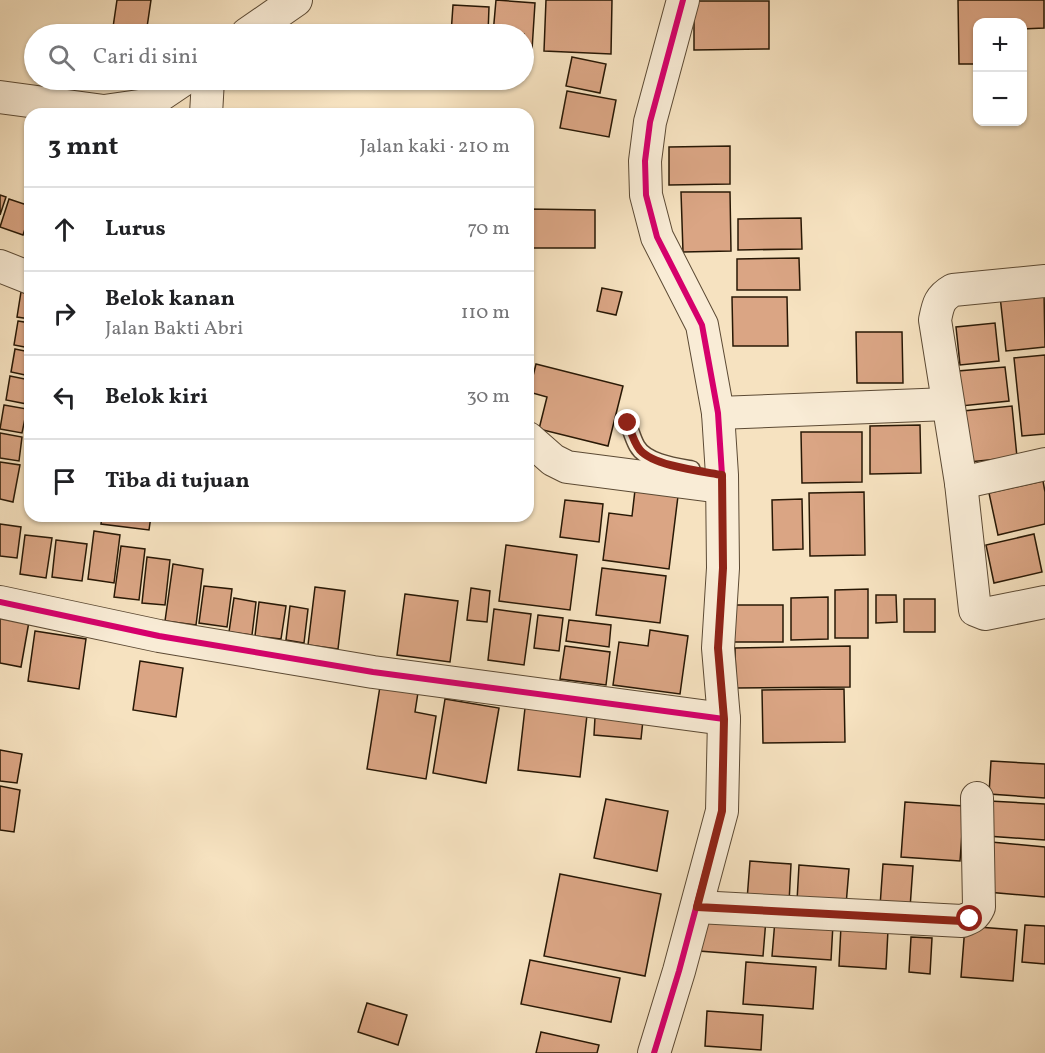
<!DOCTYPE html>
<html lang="id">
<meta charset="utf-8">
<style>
body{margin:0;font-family:Vollkorn,serif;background:#f6f6f6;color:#202124}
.controls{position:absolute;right:18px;top:18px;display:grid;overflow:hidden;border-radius:12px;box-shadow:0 2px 4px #0004}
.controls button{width:54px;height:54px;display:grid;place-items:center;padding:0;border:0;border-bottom:2px solid #e0e0e0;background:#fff;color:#202124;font:30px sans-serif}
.stop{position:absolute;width:18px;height:18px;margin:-14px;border:4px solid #8f2418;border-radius:50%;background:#fff}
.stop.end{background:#8f2418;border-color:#fff;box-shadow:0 2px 6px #0008}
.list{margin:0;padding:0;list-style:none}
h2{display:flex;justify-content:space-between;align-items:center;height:78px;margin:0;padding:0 24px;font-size:26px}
h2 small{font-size:20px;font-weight:400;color:#757577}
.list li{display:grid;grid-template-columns:39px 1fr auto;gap:18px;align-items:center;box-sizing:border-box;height:84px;padding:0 24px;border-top:2px solid #e0e0e0}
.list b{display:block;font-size:22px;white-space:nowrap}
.list p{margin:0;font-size:20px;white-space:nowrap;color:#757577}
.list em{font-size:20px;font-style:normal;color:#757577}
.icon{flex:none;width:33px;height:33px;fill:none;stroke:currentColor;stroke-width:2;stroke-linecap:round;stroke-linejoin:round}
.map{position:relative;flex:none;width:1045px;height:1053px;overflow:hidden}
.search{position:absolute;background:#fff;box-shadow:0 2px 4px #0004;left:24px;top:24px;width:510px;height:66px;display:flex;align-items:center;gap:15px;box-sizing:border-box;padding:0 21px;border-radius:33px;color:#757577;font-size:22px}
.panel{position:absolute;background:#fff;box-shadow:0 2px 4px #0004;left:24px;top:108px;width:510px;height:414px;border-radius:18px}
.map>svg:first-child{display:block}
.building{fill:#daa584;stroke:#281805;stroke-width:1.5}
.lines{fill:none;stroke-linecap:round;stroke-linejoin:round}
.lane-casing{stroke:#5c4a34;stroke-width:18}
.street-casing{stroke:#5c4a34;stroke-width:34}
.lane{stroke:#f9ecd6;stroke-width:15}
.street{stroke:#f9ecd6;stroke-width:32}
.cycleway-casing{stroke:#f9ecd6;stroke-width:10}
.cycleway{stroke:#d6006c;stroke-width:6}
.route{stroke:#8f2418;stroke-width:8}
</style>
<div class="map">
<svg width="1045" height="1053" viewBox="0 0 1045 1053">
<rect width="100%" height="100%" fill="#f6e2c0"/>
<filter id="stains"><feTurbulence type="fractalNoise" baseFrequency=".00333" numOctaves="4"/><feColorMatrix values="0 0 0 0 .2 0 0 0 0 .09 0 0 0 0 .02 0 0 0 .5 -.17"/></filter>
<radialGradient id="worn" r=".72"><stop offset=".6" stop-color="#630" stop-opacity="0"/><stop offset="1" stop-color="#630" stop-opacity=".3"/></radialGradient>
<g class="building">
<polygon points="117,0 151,0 146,34 112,34"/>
<polygon points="496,0 535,3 532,50 524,49 524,34 493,34"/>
<polygon points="546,0 612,0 611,54 544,51"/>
<polygon points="958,0 1044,0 1044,28 1022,29 1022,22 978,22 978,64 959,64"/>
<polygon points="694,1 769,1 769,49 694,50"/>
<polygon points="453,5 489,7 488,34 451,34"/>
<polygon points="572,57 606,64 600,93 566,86"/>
<polygon points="49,80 103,80 103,85"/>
<polygon points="567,91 616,100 609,137 560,128"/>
<polygon points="730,146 730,184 669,185 669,147"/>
<polygon points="30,156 30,173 26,172"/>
<polygon points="681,192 730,192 731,251 683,252"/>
<polygon points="0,195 6,197 0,215"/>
<polygon points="9,199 30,206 30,214 23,235 0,227"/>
<polygon points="528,209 595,210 595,248 528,248"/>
<polygon points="801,218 802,249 738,250 738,219"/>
<polygon points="799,258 800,290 737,290 737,259"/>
<polygon points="602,288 622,292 616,315 597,311"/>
<polygon points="1044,291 1045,347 1006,351 1000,296"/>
<polygon points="21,292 30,294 30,319 17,317"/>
<polygon points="732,297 787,297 788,346 733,346"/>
<polygon points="18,321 30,323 30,348 14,345"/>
<polygon points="995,323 999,361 960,365 956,327"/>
<polygon points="856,332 902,332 903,383 857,383"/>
<polygon points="15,349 30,352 30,376 11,372"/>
<polygon points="1045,355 1045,434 1022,436 1014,358"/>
<polygon points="536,364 623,386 608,446 539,429 547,397 529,392"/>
<polygon points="1005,367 1009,401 961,406 958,371"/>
<polygon points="10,376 30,380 30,389 27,404 6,400"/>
<polygon points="4,405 27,409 22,433 0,429"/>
<polygon points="1012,406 1017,457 969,462 963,411"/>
<polygon points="920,425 921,473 870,474 870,426"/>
<polygon points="801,432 862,432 862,482 802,483"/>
<polygon points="0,433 22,437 19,461 0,458"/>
<polygon points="0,462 20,465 13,502 0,499"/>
<polygon points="1043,481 1045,492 1045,524 998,535 989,493"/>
<polygon points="635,490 678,496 669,569 603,560 609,513 632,516"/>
<polygon points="864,492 865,555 810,556 809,493"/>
<polygon points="802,499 803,549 773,550 772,500"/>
<polygon points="565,500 603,504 599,542 560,537"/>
<polygon points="102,516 151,516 149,530 101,524"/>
<polygon points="0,524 21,527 17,558 0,556"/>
<polygon points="94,531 120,535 114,583 88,579"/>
<polygon points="1034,534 1042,572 994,583 986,545"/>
<polygon points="25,535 52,538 46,578 20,574"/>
<polygon points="56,540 87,544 82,581 52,577"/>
<polygon points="506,545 577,555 570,610 499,601"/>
<polygon points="121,546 145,549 139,600 114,597"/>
<polygon points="147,557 170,560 165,605 142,603"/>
<polygon points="173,564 203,569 196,625 165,621"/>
<polygon points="602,568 666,576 660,623 596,615"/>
<polygon points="204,586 232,589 227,627 199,623"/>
<polygon points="315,587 345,591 338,649 308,645"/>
<polygon points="471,588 490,591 487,622 467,620"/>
<polygon points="868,589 868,638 835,638 835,590"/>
<polygon points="405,594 458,601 450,662 397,655"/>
<polygon points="876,595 896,595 897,622 876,623"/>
<polygon points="828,597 828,639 791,640 791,598"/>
<polygon points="234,598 256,602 252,635 229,632"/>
<rect x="904" y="599" width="31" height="33"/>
<polygon points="259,602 286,606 281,639 255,636"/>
<polygon points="731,605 783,605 783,642 732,642"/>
<polygon points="290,606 308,609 304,643 286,640"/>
<polygon points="494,609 531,614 524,665 488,660"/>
<polygon points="0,611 30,616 21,667 0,663"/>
<polygon points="538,615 563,618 559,651 534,648"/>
<polygon points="569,620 611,625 609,647 566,641"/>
<polygon points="650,630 688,636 680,694 613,685 619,642 648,646"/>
<polygon points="35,631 86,639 79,689 28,681"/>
<polygon points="565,646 610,652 606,685 560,679"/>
<polygon points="850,646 850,687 736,688 735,648"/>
<polygon points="140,661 183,668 176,717 133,710"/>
<polygon points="381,680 419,686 415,712 436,716 426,779 367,769"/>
<polygon points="844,689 845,742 763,743 762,690"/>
<polygon points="445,699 499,708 486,783 433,773"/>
<polygon points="525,708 587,715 580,777 518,770"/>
<polygon points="595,717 643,720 641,739 594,735"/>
<polygon points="0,750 22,754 17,783 0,781"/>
<polygon points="991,761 1045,764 1045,798 989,794"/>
<polygon points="0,786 20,790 14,832 0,830"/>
<polygon points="606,799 668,811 657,871 594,858"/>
<polygon points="989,801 1045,804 1045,840 987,836"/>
<polygon points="905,802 964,806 960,861 901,857"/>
<polygon points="991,842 1045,847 1045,897 987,892"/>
<polygon points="750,861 791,864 789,903 747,900"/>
<polygon points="883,864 913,866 910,908 880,906"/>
<polygon points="799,865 849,869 846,905 797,901"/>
<polygon points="560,874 661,894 645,976 544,956"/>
<polygon points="702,914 766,919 763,956 699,951"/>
<polygon points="775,920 833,924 831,960 772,956"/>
<polygon points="1025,925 1045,926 1045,964 1022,962"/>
<polygon points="841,926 888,930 886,969 839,966"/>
<polygon points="965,926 1017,930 1013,981 961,977"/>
<polygon points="911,937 932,938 930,974 909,972"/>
<polygon points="530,960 620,978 611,1022 521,1004"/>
<polygon points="746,962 816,967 813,1009 743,1004"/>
<polygon points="367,1003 407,1015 398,1045 358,1032"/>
<polygon points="707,1011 763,1015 761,1050 705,1046"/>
<polygon points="541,1032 599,1045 597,1053 536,1053"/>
</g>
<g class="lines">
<g class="lane-casing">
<path id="lane" d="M628 423C631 431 633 439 637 446 646 462 675 466 692 469"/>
</g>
<g class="street-casing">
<g id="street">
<polyline points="247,34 296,0"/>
<polyline points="0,97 104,111 146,105 183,80"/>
<polyline points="206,114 208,80"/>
<polyline points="0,266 30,278"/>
<path d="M1045 281 953 290C939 298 938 305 935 320L961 483 975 610 985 614 1045 602"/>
<polyline points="718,413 948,404"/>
<polyline points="528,438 553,460 567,467 721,487"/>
<polyline points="961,483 1045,464"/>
<polyline points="0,602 159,636 373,672 724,719"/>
<path d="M697 907 962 921C971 918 975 916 979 907L977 798"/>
<polyline points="654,1053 679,971 722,811 724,719 718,648 723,568 722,475 718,413 702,325 657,237 646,195 645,161 650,122 683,0"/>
</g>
</g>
<use href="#lane" class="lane"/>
<use href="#street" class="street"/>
<g class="cycleway-casing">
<g id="cycleway">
<polyline points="0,602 159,636 373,672 724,719"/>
<polyline points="654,1053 679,971 722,811 724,719 718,648 723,568 722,475 718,413 702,325 657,237 646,195 645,161 650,122 683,0"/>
</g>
</g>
<use href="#cycleway" class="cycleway"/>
</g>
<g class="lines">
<path class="route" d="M628 423C631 432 634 443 640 450 654 466 700 471 722 475L723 568 718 648 724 719 722 811 697 907 962 921 970 919"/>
</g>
<rect width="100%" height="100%" filter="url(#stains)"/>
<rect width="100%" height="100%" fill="url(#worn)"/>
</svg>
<div class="controls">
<button>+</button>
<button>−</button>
</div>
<div class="stop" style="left:970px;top:919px"></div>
<div class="stop end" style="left:628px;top:423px"></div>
<div class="search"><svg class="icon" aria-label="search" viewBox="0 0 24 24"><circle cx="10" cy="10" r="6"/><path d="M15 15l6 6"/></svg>Cari di sini</div>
<section class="panel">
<h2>3 mnt<small>Jalan kaki · 210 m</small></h2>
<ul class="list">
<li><svg class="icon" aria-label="ahead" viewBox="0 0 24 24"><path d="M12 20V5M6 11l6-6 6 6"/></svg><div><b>Lurus</b></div><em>70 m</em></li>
<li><svg class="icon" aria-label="right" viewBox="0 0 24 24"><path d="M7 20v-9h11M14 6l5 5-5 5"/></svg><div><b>Belok kanan</b><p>Jalan Bakti Abri</p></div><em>110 m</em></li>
<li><svg class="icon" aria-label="left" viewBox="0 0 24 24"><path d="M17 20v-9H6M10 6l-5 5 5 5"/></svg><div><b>Belok kiri</b></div><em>30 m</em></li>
<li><svg class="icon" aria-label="arrive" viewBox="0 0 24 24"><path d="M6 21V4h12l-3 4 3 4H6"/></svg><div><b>Tiba di tujuan</b></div></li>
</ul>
</section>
</div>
